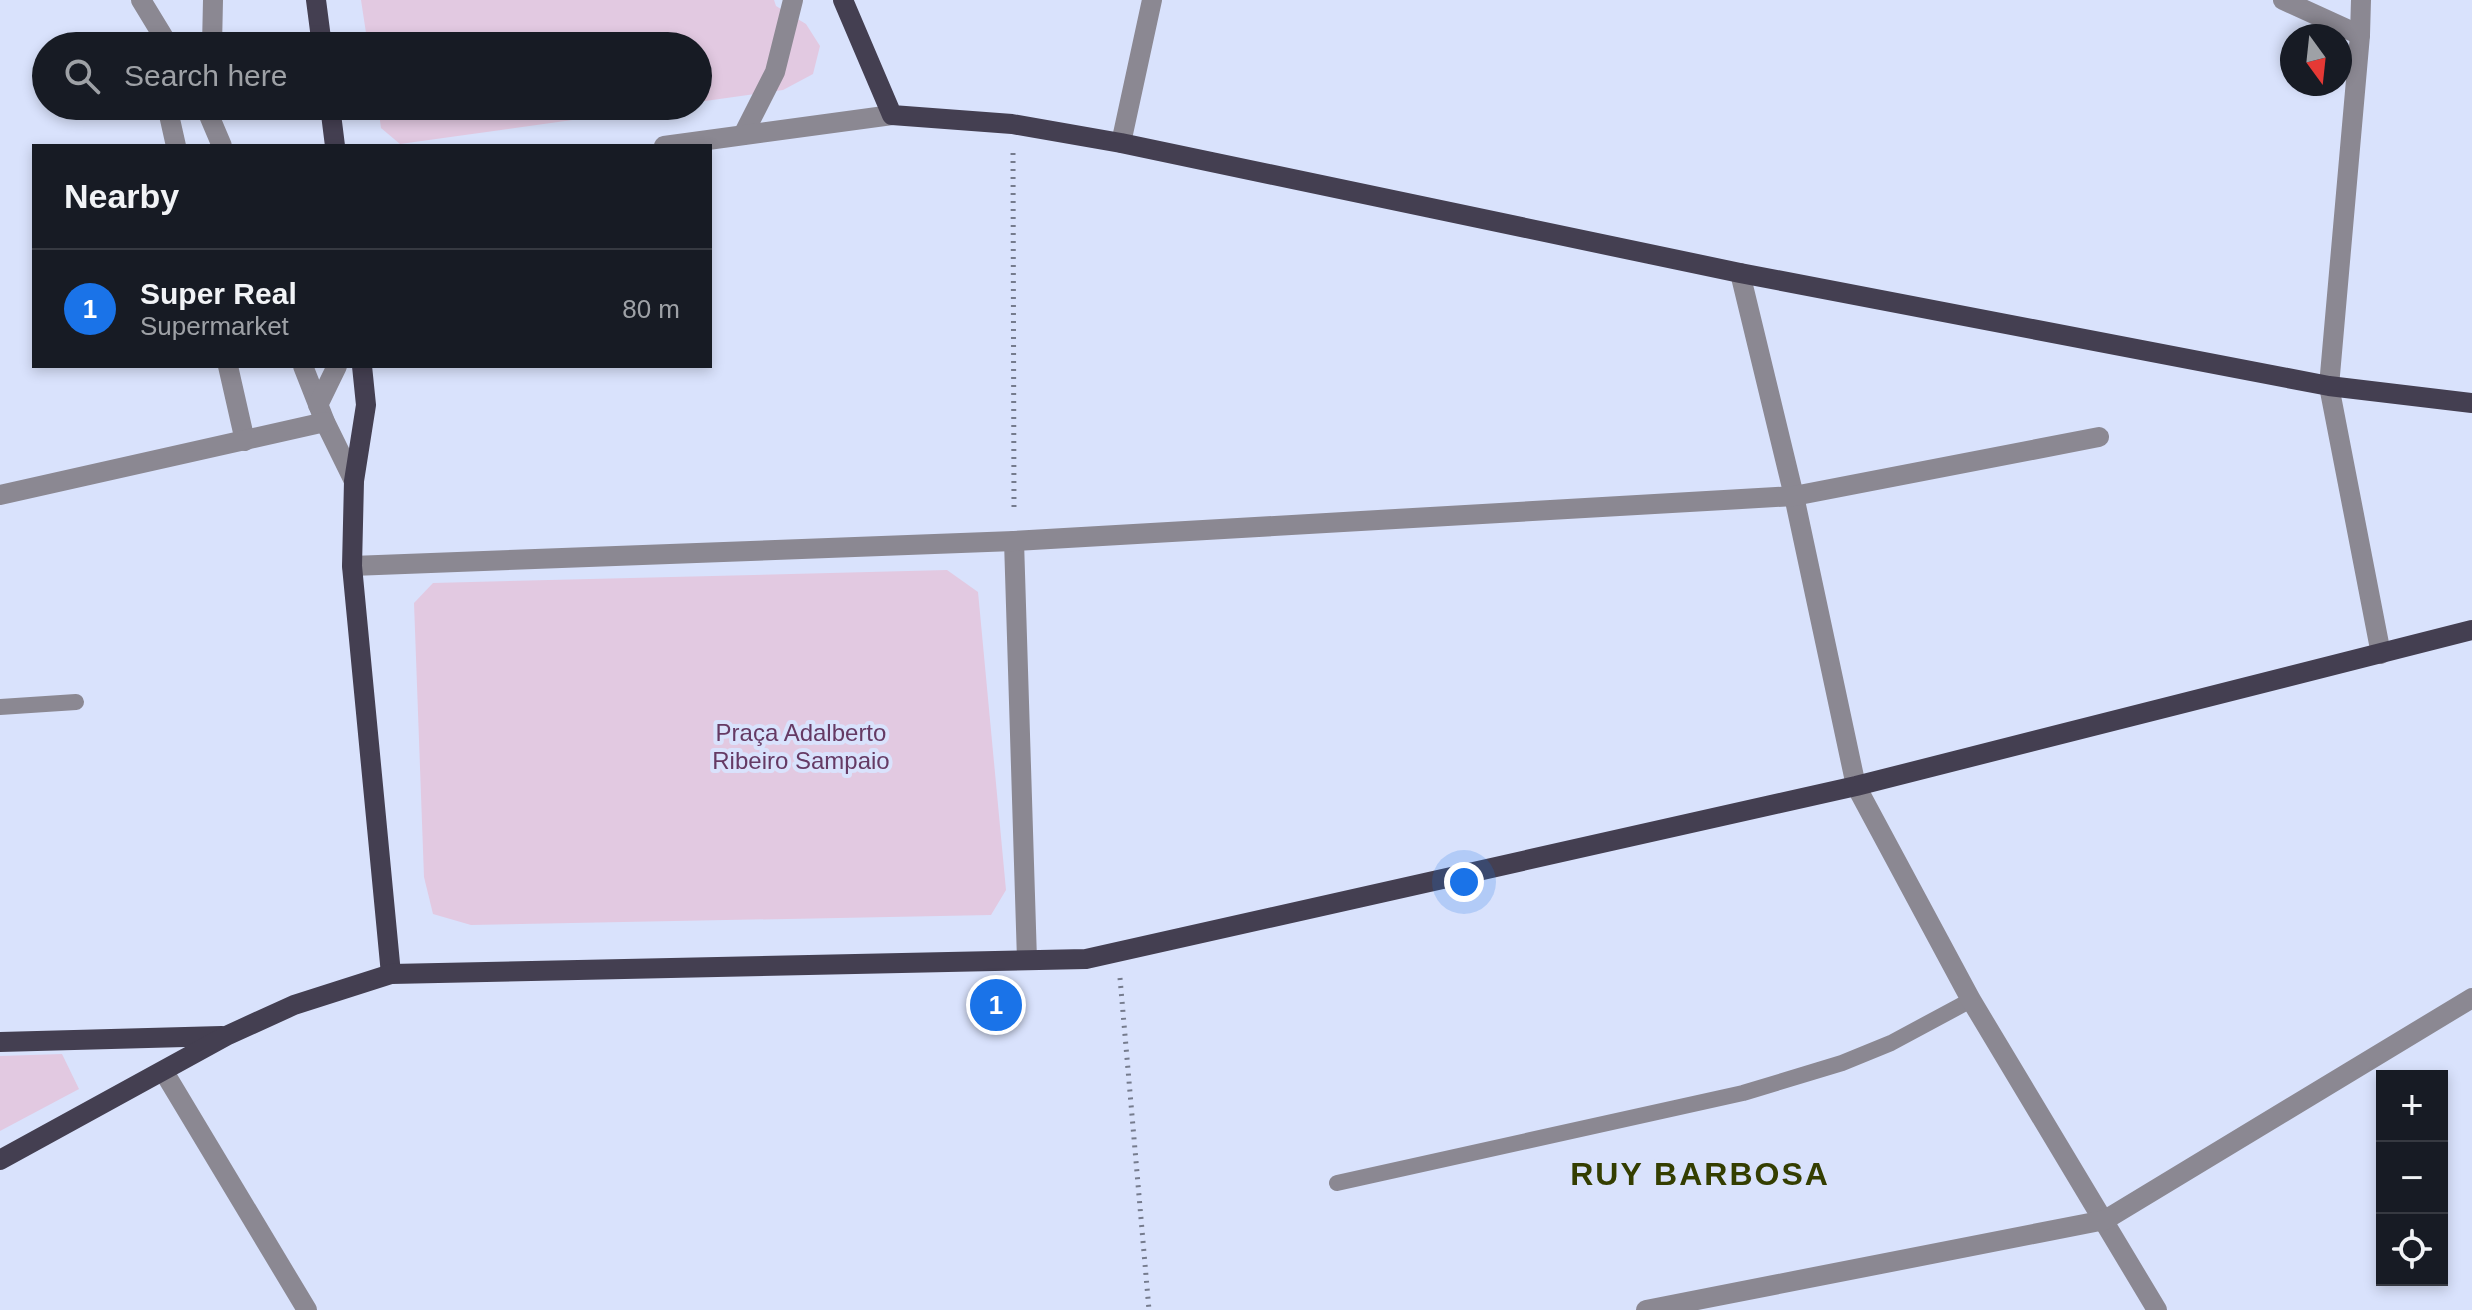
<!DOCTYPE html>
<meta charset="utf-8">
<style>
body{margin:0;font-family:Arial,sans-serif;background:#242831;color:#f1f3f6}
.controls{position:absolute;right:24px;bottom:24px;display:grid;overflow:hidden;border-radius:0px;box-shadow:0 4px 12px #0003}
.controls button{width:72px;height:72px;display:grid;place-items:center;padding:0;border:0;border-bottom:2px solid #363941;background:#171b24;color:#f1f3f6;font:40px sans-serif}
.compass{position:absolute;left:2280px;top:24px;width:72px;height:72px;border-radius:50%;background:#171b24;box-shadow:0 4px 12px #0003;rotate:165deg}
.you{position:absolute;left:1464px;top:882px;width:28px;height:28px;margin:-20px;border:6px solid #fff;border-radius:50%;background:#1a73e8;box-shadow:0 0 0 12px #1a73e833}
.badge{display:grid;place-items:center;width:52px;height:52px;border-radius:50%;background:#1a73e8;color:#fff;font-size:26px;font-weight:700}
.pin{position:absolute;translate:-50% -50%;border:4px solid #fff;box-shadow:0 2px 8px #0006}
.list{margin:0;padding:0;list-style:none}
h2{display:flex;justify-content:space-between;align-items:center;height:104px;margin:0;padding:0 32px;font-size:34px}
h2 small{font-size:26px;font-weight:400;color:#9ea1a6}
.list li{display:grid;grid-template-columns:52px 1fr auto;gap:24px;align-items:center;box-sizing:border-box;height:120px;padding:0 32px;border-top:2px solid #363941}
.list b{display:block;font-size:30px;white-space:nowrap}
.list p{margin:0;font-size:26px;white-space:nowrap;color:#9ea1a6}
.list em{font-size:26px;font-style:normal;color:#9ea1a6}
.icon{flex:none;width:44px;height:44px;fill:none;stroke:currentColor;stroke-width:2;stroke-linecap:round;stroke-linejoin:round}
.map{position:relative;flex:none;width:2472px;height:1310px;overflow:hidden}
.search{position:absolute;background:#171b24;box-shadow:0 4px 12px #0003;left:32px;top:32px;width:680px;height:88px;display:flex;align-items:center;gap:20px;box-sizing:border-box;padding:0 28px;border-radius:44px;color:#9ea1a6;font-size:30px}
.panel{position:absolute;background:#171b24;box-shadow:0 4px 12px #0003;left:32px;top:144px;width:680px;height:224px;border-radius:0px}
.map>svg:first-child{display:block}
.green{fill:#e2c9e1}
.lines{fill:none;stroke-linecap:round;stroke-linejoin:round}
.path{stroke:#757b8d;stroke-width:5;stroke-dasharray:2 6;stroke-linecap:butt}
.service{stroke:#8b8892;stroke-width:16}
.minor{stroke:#8b8892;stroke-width:20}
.primary{stroke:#443f51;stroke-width:20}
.labels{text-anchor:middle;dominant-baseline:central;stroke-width:8;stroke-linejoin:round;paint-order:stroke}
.park-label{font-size:24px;fill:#653a64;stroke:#d9e2fc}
.district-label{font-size:32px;font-weight:bold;letter-spacing:2px;fill:#343e01;stroke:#d9e2fc}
</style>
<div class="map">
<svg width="2472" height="1310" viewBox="0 0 2472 1310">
<rect width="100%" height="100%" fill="#d9e2fc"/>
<g class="green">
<polygon points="361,0 774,0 776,6 806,24 820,46 813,74 783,90 698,102 698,46 368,46"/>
<polygon points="378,106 672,106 400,144 381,128"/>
<polygon points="947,570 978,592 1006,890 991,915 471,925 433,914 424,877 414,603 433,583"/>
<polygon points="62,1054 79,1089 0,1131 0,1056"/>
</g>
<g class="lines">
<g class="path">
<polyline points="1013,153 1014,511"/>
<polyline points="1120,978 1149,1310"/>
</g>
<g class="service">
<polyline points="0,707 76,702"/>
<polyline points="1337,1183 1743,1093 1842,1063 1891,1043 1971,1000"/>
</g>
<g class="minor">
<polyline points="141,0 169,46"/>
<polyline points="2283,0 2360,35"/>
<polyline points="2361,0 2360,35 2329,386 2381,654"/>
<polyline points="212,46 213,0"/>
<polyline points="167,106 176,146"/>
<polyline points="205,106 222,146"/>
<polyline points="743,135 775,72 793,0"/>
<polyline points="1121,143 1152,0"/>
<polyline points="664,146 892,115"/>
<polyline points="1740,273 1794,496 1856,786 1971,1000 2157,1310"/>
<polyline points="228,366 245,441"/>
<polyline points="303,366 325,422 354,481"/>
<polyline points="318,405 337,366"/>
<polyline points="0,495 325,422"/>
<polyline points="1014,541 1027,960"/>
<polyline points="352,566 1014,541 1794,496 2099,437"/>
<polyline points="164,1072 307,1310"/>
<polyline points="1646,1310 2105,1220 2472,998"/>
</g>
<g class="primary">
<polyline points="316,0 322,46"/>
<polyline points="843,0 892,115 1012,124 1121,143 1740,273 2329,386 2472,403"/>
<polyline points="330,106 335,146"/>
<polyline points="362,366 366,405 354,481 352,566 391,974"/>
<polyline points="0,1042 222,1036"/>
<polyline points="0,1160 226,1036 294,1005 391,974 1086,959 1856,786 2472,630"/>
</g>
</g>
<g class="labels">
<g class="park-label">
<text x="801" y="732">Praça Adalberto<tspan x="801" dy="28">Ribeiro Sampaio</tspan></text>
</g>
<g class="district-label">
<text x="1700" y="1174">RUY BARBOSA</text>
</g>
</g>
</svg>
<div class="controls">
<button>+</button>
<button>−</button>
<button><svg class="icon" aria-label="locate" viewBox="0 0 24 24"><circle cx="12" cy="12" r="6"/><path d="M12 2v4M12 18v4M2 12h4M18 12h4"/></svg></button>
</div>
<svg class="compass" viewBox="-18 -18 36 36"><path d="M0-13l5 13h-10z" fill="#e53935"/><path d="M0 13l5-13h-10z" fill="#9ea1a6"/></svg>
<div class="you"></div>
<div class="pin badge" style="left:996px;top:1005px">1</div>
<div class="search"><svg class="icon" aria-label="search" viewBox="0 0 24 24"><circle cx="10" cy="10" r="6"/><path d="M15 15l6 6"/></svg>Search here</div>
<section class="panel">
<h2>Nearby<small></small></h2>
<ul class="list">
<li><span class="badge">1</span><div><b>Super Real</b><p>Supermarket</p></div><em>80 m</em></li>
</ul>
</section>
</div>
